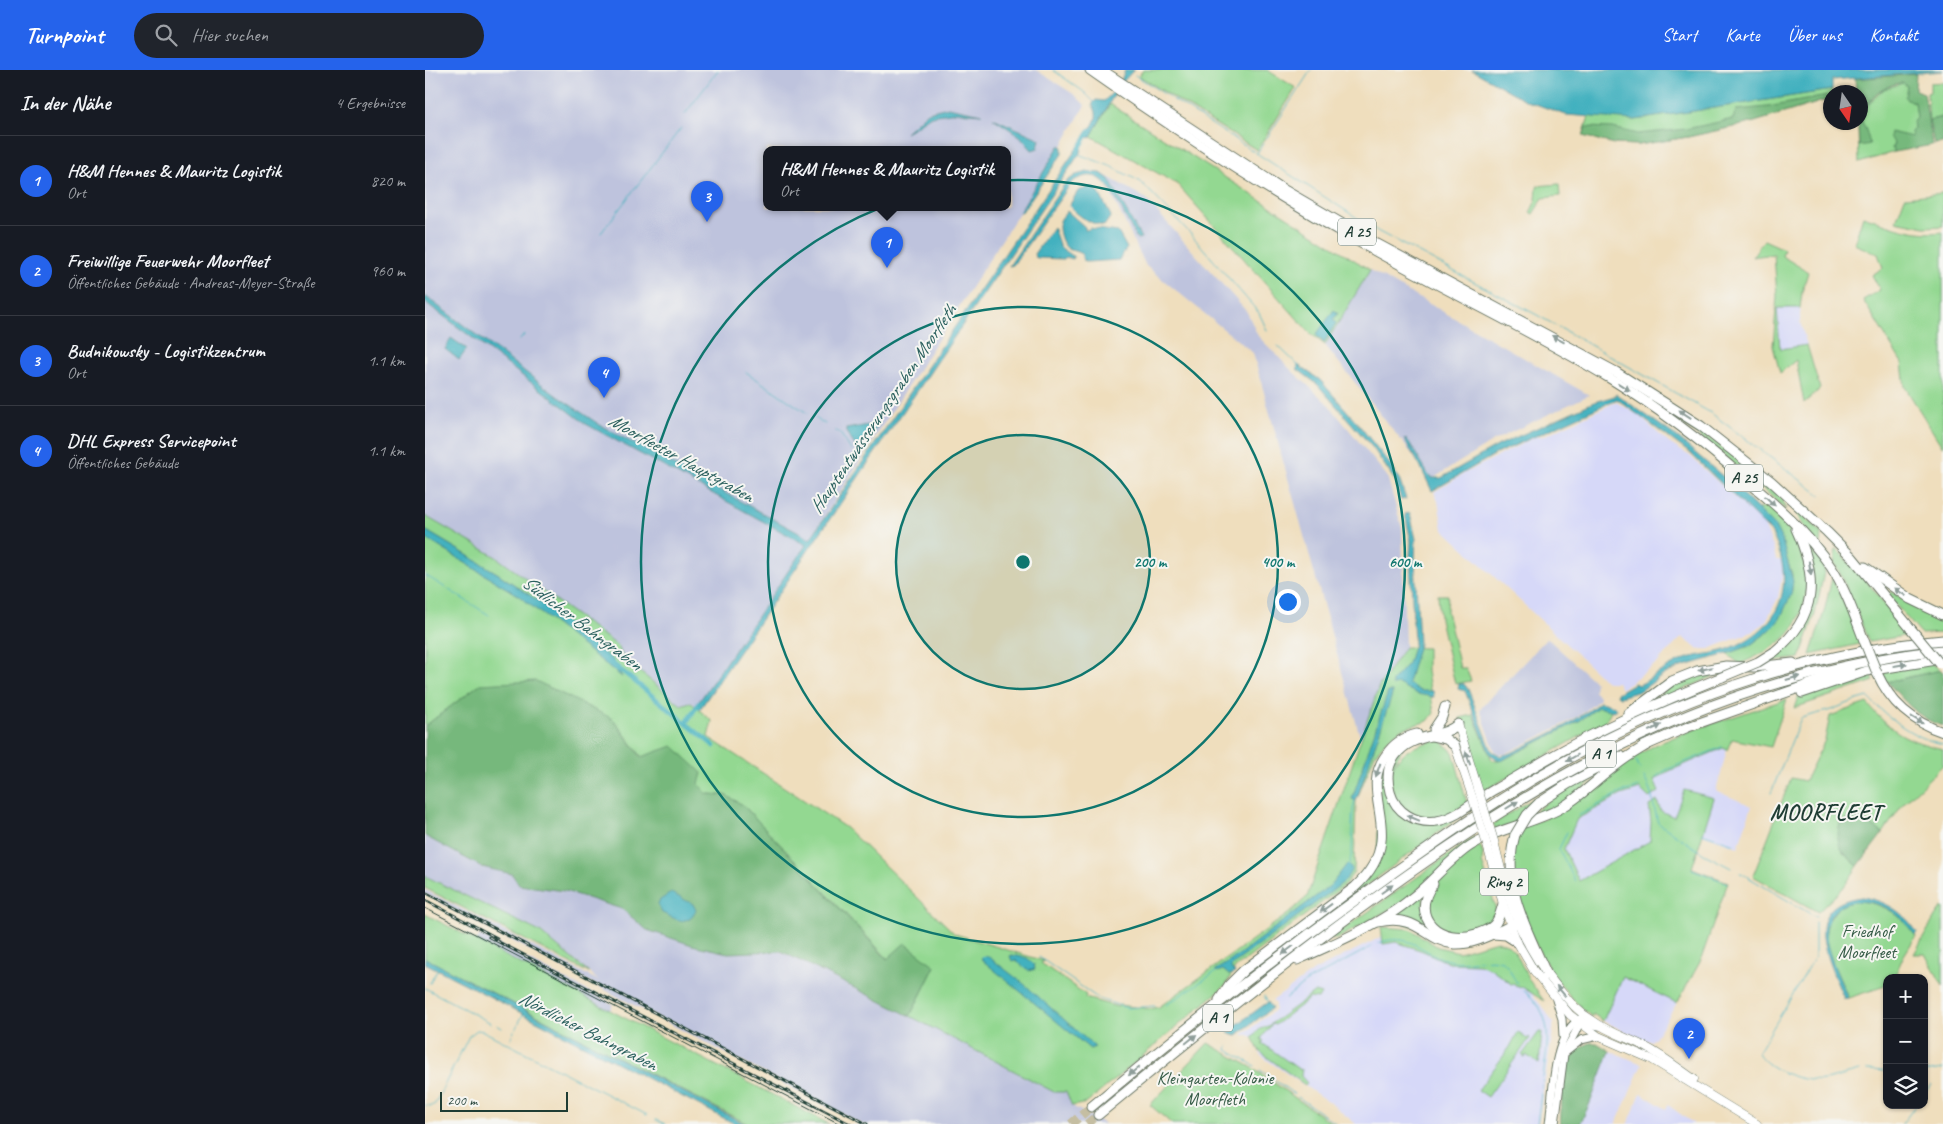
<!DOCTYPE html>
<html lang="de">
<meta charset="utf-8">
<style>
body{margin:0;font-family:Caveat,sans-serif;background:#20242c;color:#f1f3f6}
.controls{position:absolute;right:15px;bottom:15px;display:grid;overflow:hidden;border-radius:10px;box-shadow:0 1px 4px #0004}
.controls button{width:45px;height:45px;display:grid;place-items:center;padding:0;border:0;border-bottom:1px solid #363941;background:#171b24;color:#f1f3f6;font:25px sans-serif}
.compass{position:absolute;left:1398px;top:15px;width:45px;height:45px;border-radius:50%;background:#171b24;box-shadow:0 1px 4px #0004;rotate:167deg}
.scale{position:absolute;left:15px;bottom:12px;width:128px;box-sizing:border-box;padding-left:5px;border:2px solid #1f3d34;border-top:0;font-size:14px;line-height:18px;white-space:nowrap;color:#1f3d34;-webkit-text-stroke:4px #f6f6f2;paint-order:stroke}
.you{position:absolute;left:862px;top:531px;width:18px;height:18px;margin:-12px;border:4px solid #fff;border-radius:50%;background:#1a73e8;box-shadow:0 0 0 8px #1a73e833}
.badge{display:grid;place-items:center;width:32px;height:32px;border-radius:50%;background:#2563eb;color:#fff;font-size:16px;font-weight:700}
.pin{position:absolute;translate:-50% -41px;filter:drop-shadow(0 1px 2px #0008)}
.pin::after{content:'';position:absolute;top:26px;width:18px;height:15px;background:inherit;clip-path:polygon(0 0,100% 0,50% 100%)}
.popup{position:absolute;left:338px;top:76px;width:248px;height:65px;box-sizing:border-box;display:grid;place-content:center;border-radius:10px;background:#171b24;filter:drop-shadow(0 1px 4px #0005);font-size:16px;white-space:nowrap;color:#9ea1a6}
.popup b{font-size:19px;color:#f1f3f6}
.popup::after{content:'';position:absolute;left:50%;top:100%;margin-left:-10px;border:10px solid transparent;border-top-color:#171b24}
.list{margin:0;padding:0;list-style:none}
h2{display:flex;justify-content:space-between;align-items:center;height:65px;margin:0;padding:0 20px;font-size:21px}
h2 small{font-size:16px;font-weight:400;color:#9ea1a6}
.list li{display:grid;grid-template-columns:32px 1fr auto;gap:15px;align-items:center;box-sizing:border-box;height:90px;padding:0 20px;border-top:1px solid #363941}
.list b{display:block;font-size:19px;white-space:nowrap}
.list p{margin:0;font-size:16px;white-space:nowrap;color:#9ea1a6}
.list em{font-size:16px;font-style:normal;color:#9ea1a6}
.icon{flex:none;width:28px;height:28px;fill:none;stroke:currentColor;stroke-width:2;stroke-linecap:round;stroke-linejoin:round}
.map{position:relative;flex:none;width:1518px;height:1054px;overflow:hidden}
header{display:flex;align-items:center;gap:30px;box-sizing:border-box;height:70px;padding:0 25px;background:#2563eb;color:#fff}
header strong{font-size:24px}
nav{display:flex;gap:28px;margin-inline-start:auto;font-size:18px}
.search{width:350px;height:45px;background:#20242c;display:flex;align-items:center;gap:12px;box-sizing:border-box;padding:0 18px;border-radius:28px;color:#9ea1a6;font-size:19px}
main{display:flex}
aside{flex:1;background:#171b24}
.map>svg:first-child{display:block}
.built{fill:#d6d8f8}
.industrial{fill:#bec3dd;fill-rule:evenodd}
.green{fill:#93d891;stroke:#598a62}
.forest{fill:#76b87b;stroke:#4a7a58}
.water{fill:#43b1bf;stroke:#31777a}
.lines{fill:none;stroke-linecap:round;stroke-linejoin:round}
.stream{stroke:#43b1bf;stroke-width:1}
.canal{stroke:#43b1bf;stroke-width:4.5}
.highway-tunnel{stroke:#c5bea2;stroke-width:9;stroke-dasharray:9 4.5;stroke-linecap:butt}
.secondary-casing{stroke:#687564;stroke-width:9}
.primary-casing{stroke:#687564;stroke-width:9}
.highway-casing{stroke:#687564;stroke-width:11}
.secondary{stroke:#fff;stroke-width:7}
.primary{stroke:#fff;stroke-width:8}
.highway{stroke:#fff;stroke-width:9}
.tram{stroke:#1f3d34;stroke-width:1}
.rail-casing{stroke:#1f3d34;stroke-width:3}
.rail{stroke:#f6f6f2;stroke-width:1;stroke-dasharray:4;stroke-linecap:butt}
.primary-bridge-casing{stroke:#687564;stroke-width:9;stroke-linecap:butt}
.highway-bridge-casing{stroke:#687564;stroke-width:11;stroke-linecap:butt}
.primary-bridge{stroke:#fff;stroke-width:8}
.highway-bridge{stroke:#fff;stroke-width:9}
.oneway{fill:#8f9e9a}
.ring{fill:none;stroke:#0f766e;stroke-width:2.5}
.labels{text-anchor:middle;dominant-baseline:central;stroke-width:4;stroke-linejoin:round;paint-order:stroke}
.shield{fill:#f6f6f2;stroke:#60746d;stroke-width:1}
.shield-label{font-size:16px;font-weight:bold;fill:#1f3d34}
.park-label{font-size:18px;fill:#365c47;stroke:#f6f6f2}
.water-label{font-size:19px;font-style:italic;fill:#2a605e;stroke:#f6f6f2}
.district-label{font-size:22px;font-weight:bold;letter-spacing:1px;fill:#1f3d34;stroke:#f6f6f2}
.centre{fill:#0f766e;stroke:#f6f6f2;stroke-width:2.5}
.ring-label{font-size:15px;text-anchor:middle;font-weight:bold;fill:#0f766e;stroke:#f6f6f2;stroke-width:4;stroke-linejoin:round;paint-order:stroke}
</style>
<header>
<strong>Turnpoint</strong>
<div class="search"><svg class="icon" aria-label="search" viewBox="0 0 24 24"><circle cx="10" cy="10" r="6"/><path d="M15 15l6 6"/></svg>Hier suchen</div>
<nav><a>Start</a><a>Karte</a><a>Über uns</a><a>Kontakt</a></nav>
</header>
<main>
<aside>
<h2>In der Nähe<small>4 Ergebnisse</small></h2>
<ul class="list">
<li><span class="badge">1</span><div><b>H&amp;M Hennes &amp; Mauritz Logistik</b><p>Ort</p></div><em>820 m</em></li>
<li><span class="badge">2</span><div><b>Freiwillige Feuerwehr Moorfleet</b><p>Öffentliches Gebäude · Andreas-Meyer-Straße</p></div><em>960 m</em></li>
<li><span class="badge">3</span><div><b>Budnikowsky - Logistikzentrum</b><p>Ort</p></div><em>1.1 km</em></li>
<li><span class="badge">4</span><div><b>DHL Express Servicepoint</b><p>Öffentliches Gebäude</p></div><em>1.1 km</em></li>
</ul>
</aside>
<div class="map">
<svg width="1518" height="1054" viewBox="0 0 1518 1054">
<rect width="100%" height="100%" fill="#f6f6f2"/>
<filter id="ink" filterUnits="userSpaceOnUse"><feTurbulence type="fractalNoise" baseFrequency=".02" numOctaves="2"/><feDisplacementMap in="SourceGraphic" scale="10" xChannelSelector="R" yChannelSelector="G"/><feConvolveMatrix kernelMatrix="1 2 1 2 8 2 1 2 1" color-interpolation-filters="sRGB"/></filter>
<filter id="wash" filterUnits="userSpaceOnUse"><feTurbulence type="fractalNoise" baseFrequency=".0096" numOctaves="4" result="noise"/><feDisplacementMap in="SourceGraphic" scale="20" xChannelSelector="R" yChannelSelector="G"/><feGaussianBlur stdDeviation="1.12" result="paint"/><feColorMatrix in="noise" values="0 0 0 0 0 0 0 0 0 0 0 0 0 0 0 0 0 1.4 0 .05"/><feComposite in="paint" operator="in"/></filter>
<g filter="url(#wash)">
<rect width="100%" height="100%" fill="#efdebd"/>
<g class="built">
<polygon points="1352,238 1375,238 1375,252 1382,275 1355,280"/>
<polygon points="1191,332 1213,345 1244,373 1265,386 1335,451 1340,457 1348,476 1351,490 1356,490 1358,503 1353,528 1340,553 1327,562 1284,579 1273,579 1257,567 1232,593 1196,619 1192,612 1182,612 1018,459 1013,431 1009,422 1042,402 1110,367 1118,366"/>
<polygon points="1298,678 1302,680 1291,721 1327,736 1313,777 1277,764 1288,728 1249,748 1224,736 1226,752 1225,771 1154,811 1138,780 1151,749 1196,725 1215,719 1224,728 1234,722 1229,710 1242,702"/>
<polygon points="968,865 1094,908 1122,943 1128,953 1128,959 1113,1054 931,1054 908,1035 836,986 828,968 824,965 817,965 850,940 850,933 847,931 889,901 956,867"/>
<polygon points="1197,907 1252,933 1230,968 1226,971 1220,971 1178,951"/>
<polygon points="1185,981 1217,994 1191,1054 1155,1054 1165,1033"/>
<polygon points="1216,1023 1241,1039 1243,1035 1269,1054 1203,1054"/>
</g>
<g class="industrial">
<path d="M0 0H611L650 25 660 35 637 76 385 469 328 557 271 636 265 632 256 635 204 593 197 585 193 576 71 487 0 446ZM342 79H582V137H342Z"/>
<polygon points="676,103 720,128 822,242 833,266 866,300 903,334 962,406 977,458 980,577 954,616 936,670 828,283 721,196"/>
<polygon points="945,200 1164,325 1070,370 1007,409 900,275"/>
<polygon points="1122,568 1170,612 1169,621 1175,627 1174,630 1154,646 1135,656 1080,684 1075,684 1070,681 1055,639"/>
<polygon points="0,766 57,797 87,804 94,815 140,821 197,839 222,860 303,883 355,881 485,946 629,1022 641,1022 647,1036 680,1054 436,1054 136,897 0,824 0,820 174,911 115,862 0,806"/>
<polygon points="55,865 188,934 183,944 50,874"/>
</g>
<g class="green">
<polygon points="718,0 842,0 871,18 832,80 714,6"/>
<polygon points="1518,12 1518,47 1504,50 1502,23 1505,22 1505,13"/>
<polygon points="1478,13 1482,15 1482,22 1490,32 1492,48 1488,51 1489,58 1487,67 1479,67 1470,63 1469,75 1467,78 1469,82 1434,93 1433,59 1436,58 1440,37 1459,19"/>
<polygon points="1407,20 1405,29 1326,53 1263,67 1213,75 1189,74 1158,66 1164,46 1210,50"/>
<polygon points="685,34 945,200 900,275 885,263 752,114 666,66"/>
<polygon points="1134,114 1135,126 1118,128 1108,144 1105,143 1111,130 1112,116"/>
<polygon points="1518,123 1518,156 1500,157 1471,151 1480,127"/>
<path d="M1438 146C1465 155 1489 166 1518 162V378L1480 317 1477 293 1438 230 1455 220 1447 205 1458 198 1453 184 1429 174Z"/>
<polygon points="1339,170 1359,179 1357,186 1383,202 1377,222 1375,238 1352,238 1355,279 1382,275 1395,319 1379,333 1371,290 1355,303 1348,276 1352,226 1349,184 1327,187"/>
<path d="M1188 304 1257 346 1353 421 1361 440C1308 389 1248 346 1188 304Z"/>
<polygon points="1367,435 1396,462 1395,476 1380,459"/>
<path d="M1345 436C1378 471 1397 517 1366 561 1354 577 1332 586 1315 594L1302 584 1324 576 1344 561 1367 521V504L1350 456 1333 439Z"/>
<polygon points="0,446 71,487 193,576 197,585 204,593 256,635 265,632 287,651 283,667 421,758 530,864 619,891 616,893 661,925 660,928 693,937 694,935 726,939 734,937 863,844 882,827 954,616 980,577 1002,578 1002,601 1009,643 1003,651 976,659 961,671 950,684 931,731 929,802 920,815 810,898 801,915 662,1033 647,1036 641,1022 629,1022 485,946 510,896 463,889 318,735 300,725 282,724 274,714 217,687 188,649 55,614 0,656 0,468 94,526 195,605 115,532 72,503 0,460"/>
<polygon points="1384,475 1400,498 1390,544 1375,588 1338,593 1352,585 1369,570 1377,556 1386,532"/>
<polygon points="1411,479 1440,509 1484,565 1444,572 1416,505 1409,493"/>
<polygon points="1407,508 1423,542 1435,574 1385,585 1399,542"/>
<polygon points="1465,521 1511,548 1518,549 1518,563 1496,564 1464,527"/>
<polygon points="1013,525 1023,525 1022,541 1035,598 1041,598 1046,611 1030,614 1015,549"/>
<polygon points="1505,593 1516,600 1462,612 1456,601"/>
<path d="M1303 600 1218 637C1250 612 1262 604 1303 600Z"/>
<polygon points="1445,602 1449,611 1369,638 1373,627"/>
<path d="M1362 629 1346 677 1307 669 1302 680 1298 678 1242 702 1229 710 1234 722 1224 728 1215 719 1196 725 1152 749 1139 779 1154 811 1225 771 1226 752 1224 736 1232 731 1236 741 1249 747 1259 720 1289 728 1267 798 1303 812 1275 892 1252 933 1198 907 1178 951 1168 944 1167 947C1126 914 1091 850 1089 797 1089 791 1087 783 1089 777 1091 770 1095 763 1097 756L1119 749 1189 699 1230 675 1262 662Z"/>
<path d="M1442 633C1465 662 1483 671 1518 679V695L1477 735 1458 763 1437 749 1417 782 1433 796 1418 818 1393 842 1328 806 1366 708 1380 711 1400 670 1405 646Z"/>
<polygon points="1173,637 1187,639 1180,652 1057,722 1035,648 1048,645 1067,690 1078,690 1154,651"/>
<path d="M1010 670 1018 671V673L1028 682 1042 733C1034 738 1024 746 1015 748 981 755 949 713 976 686 985 677 998 674 1010 670Z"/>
<polygon points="981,672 959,711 987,751 1035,746 812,912 929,819 952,792 955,698"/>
<path d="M1189 692 1140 733 1104 748C1128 723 1159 709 1189 692Z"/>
<polygon points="1109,728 1109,732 1092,752 1071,760 1068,754"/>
<polygon points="1049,767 1052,770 979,831 912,869 906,868"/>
<path d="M1055 775 1058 783 1057 792 1070 836 1071 841 1069 846 1071 850 1067 855 1032 865 1008 854C1006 850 1003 845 1002 840 999 813 1036 788 1055 775Z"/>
<polygon points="0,806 115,862 164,903 0,818"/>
<polygon points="1000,822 998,835 1011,864 966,849"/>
<path d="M1436 831C1461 835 1477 845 1491 866L1478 887 1469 908H1462V914L1460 916 1423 928 1403 882 1400 870 1401 859 1404 850 1413 837 1422 833Z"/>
<polygon points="1517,837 1518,838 1518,916 1500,884 1489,884 1510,847"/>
<polygon points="0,844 404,1054 323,1054 0,888"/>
<polygon points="956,857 985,859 1013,877 1034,882 1072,871 1082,874 1091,883 1104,910 1119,931 1097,917 1086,914 1067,899 1054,894 1024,893 998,881 971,872 958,874"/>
<polygon points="890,922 896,924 893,929 885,928 850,955 847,954 836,969 839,971 837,973 875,1000 877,999 876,1006 882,1013 880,1015 835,982 827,967 835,959 843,956"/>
<polygon points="1093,962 1102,969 1104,967 1105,968 1063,1027 1053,1020 1085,977"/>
<polygon points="1114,962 1117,962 1114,994 1101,985 1100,987 1097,985"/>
<polygon points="783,973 826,997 908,1054 747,1054 725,1035"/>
</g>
<g class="forest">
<path d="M1491 4 1490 20 1499 23 1507 75 1469 82 1467 78 1469 75 1468 71 1464 67 1465 62 1487 67 1486 62 1489 58 1488 51 1492 48 1490 32 1482 30 1480 27 1482 16 1478 13C1459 13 1439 32 1436 50L1441 60 1445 74 1434 76 1433 53 1436 52V22H1431L1430 9Z"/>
<polygon points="1402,26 1405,29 1326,53 1263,67 1213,75 1189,74 1158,66 1161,57 1188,58 1213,64 1261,59 1308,49 1311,40 1343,37"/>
<polygon points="1518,47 1518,73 1509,74 1504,50"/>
<path d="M1516 600 1518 602V656C1494 650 1478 629 1462 612Z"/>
<polygon points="111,611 188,649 216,687 248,676 277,703 274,714 282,724 300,725 318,735 462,889 480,873 510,896 485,946 356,881 303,883 267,875 222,860 197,839 140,821 94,815 87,804 57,797 0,766 0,656 55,614"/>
<path d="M1425 747 1437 749 1458 763 1433 796C1417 782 1409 776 1415 753Z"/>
<path d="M1165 973H1172L1185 981 1165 1033 1155 1054H1135C1138 1027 1135 983 1165 973Z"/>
</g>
<g class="water">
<path d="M700 0H709C702 7 696 13 691 22 682 36 674 53 665 68L660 66C667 56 677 46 667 35L671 30 679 31C688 23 697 12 700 0Z"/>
<polygon points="1047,0 1518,0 1518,1 1407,10 1407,20 1210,50 1141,45 1102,31"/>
<polygon points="523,37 557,44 531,42 506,46 480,63 503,42"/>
<polygon points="568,48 615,69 613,78 607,80 595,66"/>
<polygon points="634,76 637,76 637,84 596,143 595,141"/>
<polygon points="652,78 657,80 275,639 271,636 381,475 161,354 0,232 0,226 132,326 175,355 385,469"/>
<path d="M662 102 676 103 684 109 716 168 712 169C707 159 701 148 696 138 684 116 674 95 647 112L588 195 584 196 641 112 651 105Z"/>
<path d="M665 117 673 121 686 146 679 156C663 153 655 147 644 136L653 121Z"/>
<path d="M642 141 660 157V160H662L665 158 693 162 702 178 694 190 662 192 658 190 657 184C652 181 646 181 642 178 636 173 632 158 635 151 636 148 640 144 642 141Z"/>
<polygon points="628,157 635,177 648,186 648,189 641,187 639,189 613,188 610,187 609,184"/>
<polygon points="909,240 913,243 908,250 911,253 899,273 891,265"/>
<polygon points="26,268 42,279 34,290 20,279"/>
<polygon points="873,295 895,310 930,350 964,393 974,409 981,429 976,430 971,412 948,378 892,314 872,299"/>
<path d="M1191 324 1248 364 1308 415 1350 456 1357 470 1368 511 1366 525 1355 549 1344 561 1324 576 1302 584 1256 597 1240 604 1215 621 1195 627 1192 625V623L1209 613 1213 615 1218 613C1230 605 1242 597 1255 591 1270 584 1288 585 1303 579 1358 558 1372 513 1346 462L1266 384 1192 329 1071 384 1007 421 995 396 979 369H981L984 372 1004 406 1008 408H1016L1074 375 1169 332 1190 326Z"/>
<polygon points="455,353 435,378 431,377 421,362 421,359"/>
<polygon points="985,443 991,469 990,490 994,574 983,613 995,621 1008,621 1009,627 992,624 973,614 967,616 967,611 983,593 989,574 985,485 986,471 980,444"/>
<polygon points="0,460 72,503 115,532 188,590 197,607 94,526 0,468"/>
<path d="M1034 614H1039L1043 619 1067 681 1076 686 1086 683C1116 668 1148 654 1175 632L1190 636 1192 639 1189 641 1173 637 1154 651 1087 685 1078 690 1072 689 1065 684 1040 621 1033 619Z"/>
<polygon points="963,622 967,622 967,625 931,731 927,729"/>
<polygon points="922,794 927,799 920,811 911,818 807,895 806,898 810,903 804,905 798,900 792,902 790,900 804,892 894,824 906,815"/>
<polygon points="246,823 268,834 271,840 265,849 255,851 237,843 233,835 235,830"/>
<path d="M1437 827C1462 831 1478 842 1492 862L1490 865C1484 858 1479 850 1472 845 1450 826 1407 824 1401 859 1398 875 1416 912 1423 928L1419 929C1404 893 1372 834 1437 827Z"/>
<polygon points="587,885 602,888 609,894 610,899 604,901 590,890 587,891 585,886"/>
<polygon points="559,886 564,887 599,914 670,977 665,979 557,890 556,887"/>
<polygon points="0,888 320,1054 310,1054 0,893"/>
<polygon points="843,932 847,938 812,965 804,963 803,961"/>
</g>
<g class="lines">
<g class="stream">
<polyline points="628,0 659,22 670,33"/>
<polyline points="710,5 954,162 1112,245 1286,343 1398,427"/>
<polyline points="260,44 293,0"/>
<polyline points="832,83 886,0"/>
<polyline points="653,84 685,96 716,112 764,162 834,243 842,260"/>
<polyline points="176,163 256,58"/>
<polyline points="95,270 99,265"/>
<polyline points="853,276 874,296"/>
<polyline points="321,302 382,343"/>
<polyline points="390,348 400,354"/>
<polyline points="411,361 415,363 426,380"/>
<polyline points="0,505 64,545"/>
<polyline points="1211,690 1215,699"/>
<polyline points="1219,707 1225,720 1233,753 1279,784 1306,798"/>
<polyline points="1231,707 1241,700 1297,677"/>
<path d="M1346 723 1376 648 1406 640 1429 631 1443 627C1464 649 1488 668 1518 674"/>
<polyline points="1153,746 1195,723 1214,717"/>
<polyline points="1142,762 1134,779 1150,811"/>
<polyline points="1277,763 1309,774"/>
<path d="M923 797C932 776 923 752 930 730"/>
<polyline points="1267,799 1302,813"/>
<polyline points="1316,803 1391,847"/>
<path d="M1390 852V887L1333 983C1344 1001 1379 1013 1400 1010 1411 1008 1423 1004 1434 1001"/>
<path d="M954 873C986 860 998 886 1027 891 1042 894 1064 886 1077 891 1084 894 1087 907 1092 913"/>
<polyline points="614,887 674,929 702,938 730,936"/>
<polyline points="5,913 12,900"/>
<polyline points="0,918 66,953"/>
<path d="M1098 920C1130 945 1123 971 1118 1007"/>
<polyline points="839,926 842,931"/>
<polyline points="861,928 881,912 946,877"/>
<polyline points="741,935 792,901"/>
<polyline points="72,955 77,958"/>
<polyline points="91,958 99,943"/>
<polyline points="86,968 89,961"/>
<polyline points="803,976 802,980 830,996"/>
<polyline points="835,1000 869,1024"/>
<polyline points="1442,1000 1462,1001"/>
<polyline points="1499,1002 1518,999"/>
<polyline points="1499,1023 1506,1015"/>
<polyline points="873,1027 910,1053"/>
<polyline points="0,1035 6,1036 10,1034 44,966 52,960 58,961 222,1045"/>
<polyline points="231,1050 240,1054"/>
<polyline points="1112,1054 1118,1010"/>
<polyline points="1477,1054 1491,1035"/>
</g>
<g class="canal">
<polyline points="652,82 665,61"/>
<polyline points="187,593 289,676"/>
<polyline points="261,653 274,633"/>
</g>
</g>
</g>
<g filter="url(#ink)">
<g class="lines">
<g class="highway-tunnel">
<polyline points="646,1054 666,1037"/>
<polyline points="662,1054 673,1045"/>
</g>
<g class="secondary-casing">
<g id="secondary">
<polyline points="1131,930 1137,949 1138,966"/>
<polyline points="1141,982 1156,970 1173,966"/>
<path d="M1124 1054C1128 1025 1127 969 1152 951L1174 956"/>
<path d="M1130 1054 1139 984C1143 973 1155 959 1155 949"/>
</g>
</g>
<g class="primary-casing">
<g id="primary">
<polyline points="1033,654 1054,722"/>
<polyline points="1030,676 1047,726"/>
<path d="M1069 771C1083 830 1094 872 1134 919 1144 931 1153 942 1167 950 1183 962 1203 968 1221 977 1238 986 1253 998 1269 1009"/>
<polyline points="1062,775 1078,834 1092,872 1109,901 1145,945 1173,966 1226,989 1332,1054"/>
</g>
</g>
<g class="highway-casing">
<g id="highway">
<path d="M665 0C755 63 847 124 943 177 1023 222 1107 261 1186 309 1233 338 1278 372 1320 409 1351 435 1383 463 1406 497 1421 520 1430 547 1440 573"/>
<polyline points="677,0 861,121 945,170 1191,302 1276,356 1346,411 1402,462 1428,488 1491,565"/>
<polyline points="1440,497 1485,529 1518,545"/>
<path d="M1349 582C1393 547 1393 507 1371 459"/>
<path d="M1452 603C1465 632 1487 652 1518 662"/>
<polyline points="1377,623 1442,601 1518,589"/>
<polyline points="1204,643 1247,611 1272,601 1301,596 1329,597 1368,593"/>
<path d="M1033 654C1018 669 987 662 970 686 962 696 962 710 965 722 971 743 991 754 1012 751 1035 747 1052 728 1072 718 1092 707 1111 695 1131 684 1184 654 1240 630 1297 607"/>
<polyline points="1009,659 1017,647 1020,637"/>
<polyline points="1007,666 1021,669 1030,676"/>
<polyline points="1219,676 1263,657 1425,600"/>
<polyline points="1114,733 1143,714 1196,686"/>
<path d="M1090 765C1076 815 1102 860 1122 905"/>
<path d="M1008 814C983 848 1016 875 1051 864 1057 862 1064 860 1069 855 1074 850 1076 841 1078 834"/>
<path d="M953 852C994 843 999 871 1030 874 1050 875 1073 861 1092 853"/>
<polyline points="1068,864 1081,865 1092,872"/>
<path d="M872 890C909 874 958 853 988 827 1008 811 1024 790 1045 776 1073 758 1107 754 1136 738 1157 726 1173 708 1193 694 1203 686 1214 680 1225 673"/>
<path d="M794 930 804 915 819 900 930 817C943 805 954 790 956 771 960 741 940 713 961 685 968 674 979 667 992 664"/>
<path d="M666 1037C754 963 843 893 936 826 1008 774 1081 722 1160 680 1270 622 1393 581 1518 570"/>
<path d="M673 1045C759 974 846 904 936 838 1086 728 1237 635 1421 596 1453 589 1485 583 1518 580"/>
</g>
</g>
<use href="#secondary" class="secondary"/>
<use href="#primary" class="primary"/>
<use href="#highway" class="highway"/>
<polyline class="tram" points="0,838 415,1054"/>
<g class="rail-casing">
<g id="rail">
<polyline points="0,822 442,1054"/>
<polyline points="0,830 72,868"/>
<polyline points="64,867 425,1054"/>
</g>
</g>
<use href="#rail" class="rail"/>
<g class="primary-bridge-casing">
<g id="primary-bridge">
<polyline points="1054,722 1069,771"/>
<polyline points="1047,726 1062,775"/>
</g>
</g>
<g class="highway-bridge-casing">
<g id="highway-bridge">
<polyline points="1491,565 1515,594"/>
<polyline points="1440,573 1452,603"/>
<polyline points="1297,607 1333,592 1349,582"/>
<polyline points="1090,765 1102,745 1114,733"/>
</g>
</g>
<use href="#primary-bridge" class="primary-bridge"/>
<use href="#highway-bridge" class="highway-bridge"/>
</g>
<defs><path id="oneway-solid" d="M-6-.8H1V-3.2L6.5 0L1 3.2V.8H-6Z" transform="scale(1.25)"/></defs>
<g class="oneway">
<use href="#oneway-solid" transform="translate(1133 269) rotate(-151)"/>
<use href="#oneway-solid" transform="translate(1199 317) rotate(33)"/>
<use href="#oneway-solid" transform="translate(1260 344) rotate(-146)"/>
<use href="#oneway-solid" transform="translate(1345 431) rotate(43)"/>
<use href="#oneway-solid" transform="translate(1385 498) rotate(81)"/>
<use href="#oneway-solid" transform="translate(1475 522) rotate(-147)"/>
<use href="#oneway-solid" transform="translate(1475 595) rotate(-9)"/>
<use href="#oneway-solid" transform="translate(1280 599) rotate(167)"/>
<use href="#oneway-solid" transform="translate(1368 608) rotate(-15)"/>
<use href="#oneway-solid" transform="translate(1492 650) rotate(31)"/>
<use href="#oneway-solid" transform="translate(1230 658) rotate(-25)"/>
<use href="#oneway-solid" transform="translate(1043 688) rotate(-107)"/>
<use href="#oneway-solid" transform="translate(1147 688) rotate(150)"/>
<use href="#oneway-solid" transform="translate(953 700) rotate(109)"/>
<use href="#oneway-solid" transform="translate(1087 735) rotate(-32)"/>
<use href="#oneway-solid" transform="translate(988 748) rotate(-157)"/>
<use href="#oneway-solid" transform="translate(962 819) rotate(-35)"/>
<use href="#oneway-solid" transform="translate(901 838) rotate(144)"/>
<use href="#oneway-solid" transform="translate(863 880) rotate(143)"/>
<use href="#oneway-solid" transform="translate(1136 921) rotate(-130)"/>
<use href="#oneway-solid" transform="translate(766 969) rotate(-39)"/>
<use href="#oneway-solid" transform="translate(709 1001) rotate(140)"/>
</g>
</g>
<circle cx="598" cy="492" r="127" fill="#0f766e" fill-opacity=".12"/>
<g class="ring">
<circle cx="598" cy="492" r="127"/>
<circle cx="598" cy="492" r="255"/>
<circle cx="598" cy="492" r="382"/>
</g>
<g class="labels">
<g class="shield">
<rect x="913" y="148.5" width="38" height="27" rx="4"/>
<rect x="1300" y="394.5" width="38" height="27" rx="4"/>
<rect x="1161" y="670.5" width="30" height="27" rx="4"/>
<rect x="1055" y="798.5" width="48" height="27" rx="4"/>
<rect x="778" y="934.5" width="30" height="27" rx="4"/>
</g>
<g class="shield-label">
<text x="932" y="162">A 25</text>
<text x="1319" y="408">A 25</text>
<text x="1176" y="684">A 1</text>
<text x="1079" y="812">Ring 2</text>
<text x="793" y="948">A 1</text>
</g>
<g class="park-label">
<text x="1442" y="861">Friedhof<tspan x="1442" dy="21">Moorfleet</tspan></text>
<text x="790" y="1008">Kleingarten-Kolonie<tspan x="790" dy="21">Moorfleth</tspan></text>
</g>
<g class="water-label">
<text transform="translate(458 339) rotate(-56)">Hauptentwässerungsgraben Moorfleth</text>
<text transform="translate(256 388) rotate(29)">Moorfleeter Hauptgraben</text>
<text transform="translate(157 553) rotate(37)">Südlicher Bahngraben</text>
<text transform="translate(163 961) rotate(27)">Nördlicher Bahngraben</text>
</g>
<g class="district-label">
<text x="1401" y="743">MOORFLEET</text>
</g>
</g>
<circle cx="598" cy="492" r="8" class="centre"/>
<g class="ring-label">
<text x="725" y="497">200 m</text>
<text x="853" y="497">400 m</text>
<text x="980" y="497">600 m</text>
</g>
</svg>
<div class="controls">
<button>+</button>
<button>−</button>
<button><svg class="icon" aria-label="layers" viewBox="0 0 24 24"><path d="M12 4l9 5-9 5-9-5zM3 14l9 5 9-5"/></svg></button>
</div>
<svg class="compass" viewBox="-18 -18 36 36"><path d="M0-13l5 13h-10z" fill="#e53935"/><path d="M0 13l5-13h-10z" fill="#9ea1a6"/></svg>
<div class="scale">200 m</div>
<div class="you"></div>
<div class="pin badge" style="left:462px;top:198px">1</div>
<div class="popup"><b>H&amp;M Hennes &amp; Mauritz Logistik</b>Ort</div>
<div class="pin badge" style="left:1264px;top:989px">2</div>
<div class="pin badge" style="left:282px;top:152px">3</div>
<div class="pin badge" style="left:179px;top:328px">4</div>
</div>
</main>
